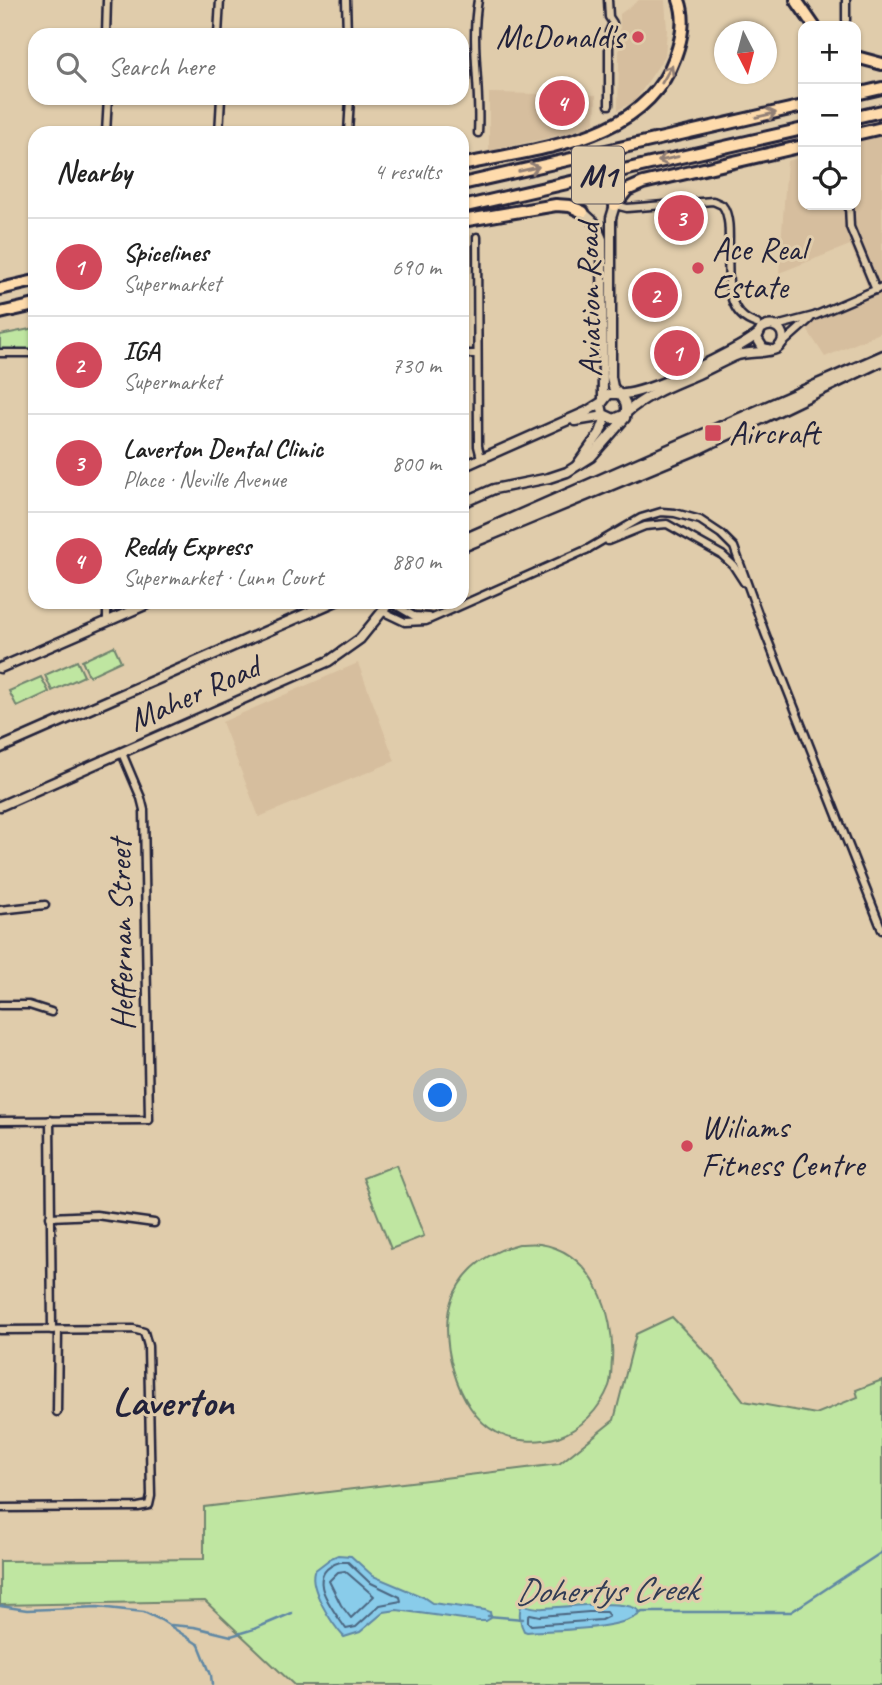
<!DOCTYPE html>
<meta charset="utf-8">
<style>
body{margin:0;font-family:Caveat,sans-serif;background:#f2f2f2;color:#222}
.controls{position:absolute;right:21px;top:21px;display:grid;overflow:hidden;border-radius:14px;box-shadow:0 2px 5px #0004}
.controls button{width:63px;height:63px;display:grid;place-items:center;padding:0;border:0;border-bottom:2px solid #e0e0e0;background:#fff;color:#222;font:35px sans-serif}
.compass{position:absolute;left:714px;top:21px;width:63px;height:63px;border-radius:50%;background:#fff;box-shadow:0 2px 5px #0004;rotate:174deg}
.you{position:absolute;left:441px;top:1096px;width:24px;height:24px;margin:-18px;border:5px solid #fff;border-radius:50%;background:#1a73e8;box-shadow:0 0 0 10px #1a73e833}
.badge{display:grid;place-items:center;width:46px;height:46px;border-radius:50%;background:#d1495b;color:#fff;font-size:23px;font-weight:700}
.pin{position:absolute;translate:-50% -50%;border:4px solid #fff;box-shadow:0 2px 7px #0006}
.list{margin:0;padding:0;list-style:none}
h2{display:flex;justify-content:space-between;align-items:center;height:91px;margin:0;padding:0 28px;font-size:30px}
h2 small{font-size:23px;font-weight:400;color:#767676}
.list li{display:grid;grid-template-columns:46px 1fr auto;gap:21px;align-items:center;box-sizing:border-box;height:98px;padding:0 28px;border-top:2px solid #e0e0e0}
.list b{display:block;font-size:26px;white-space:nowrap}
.list p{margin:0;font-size:23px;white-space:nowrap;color:#767676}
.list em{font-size:23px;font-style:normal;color:#767676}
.icon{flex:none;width:38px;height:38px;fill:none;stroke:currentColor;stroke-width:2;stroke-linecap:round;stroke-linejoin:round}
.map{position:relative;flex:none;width:882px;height:1685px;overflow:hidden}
.search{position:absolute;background:#fff;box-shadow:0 2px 5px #0004;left:28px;top:28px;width:441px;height:77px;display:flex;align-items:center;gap:18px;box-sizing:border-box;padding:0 24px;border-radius:21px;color:#767676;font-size:26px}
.panel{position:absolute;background:#fff;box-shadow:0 2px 5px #0004;left:28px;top:126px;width:441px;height:483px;border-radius:21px}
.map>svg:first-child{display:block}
.built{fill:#d6be9e}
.green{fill:#bfe6a1;stroke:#70846e;stroke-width:2}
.water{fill:#89ccea;stroke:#6088a4;stroke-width:2}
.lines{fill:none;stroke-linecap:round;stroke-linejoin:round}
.shore{stroke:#4b6681;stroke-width:2}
.stream{stroke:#6088a4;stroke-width:2.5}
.minor-casing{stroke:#22223b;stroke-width:11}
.tertiary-casing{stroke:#22223b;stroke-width:13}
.motorway-casing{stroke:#22223b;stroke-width:16}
.minor{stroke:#e0ccab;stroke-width:6}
.tertiary{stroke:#e0ccab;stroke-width:8}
.motorway{stroke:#fedbac;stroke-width:10}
.rail{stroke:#22223b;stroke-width:2.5}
.oneway{stroke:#907e74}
.poi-dot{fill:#d1495b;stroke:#e0ccab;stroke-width:2.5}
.labels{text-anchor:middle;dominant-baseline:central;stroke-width:6;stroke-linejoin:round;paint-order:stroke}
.shield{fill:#e0ccab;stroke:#5b555d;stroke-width:2}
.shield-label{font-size:32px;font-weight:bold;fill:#22223b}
.poi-label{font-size:33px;fill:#22223b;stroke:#e0ccab;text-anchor:start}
.street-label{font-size:33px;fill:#22223b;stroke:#e0ccab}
.water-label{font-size:35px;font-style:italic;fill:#313c55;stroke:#e0ccab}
.district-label{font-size:40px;font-weight:bold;fill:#22223b;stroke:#e0ccab}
</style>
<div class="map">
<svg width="882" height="1685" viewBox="0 0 882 1685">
<rect width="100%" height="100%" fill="#e0ccab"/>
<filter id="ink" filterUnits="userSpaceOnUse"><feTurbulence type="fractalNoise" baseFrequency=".0143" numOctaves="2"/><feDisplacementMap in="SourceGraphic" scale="14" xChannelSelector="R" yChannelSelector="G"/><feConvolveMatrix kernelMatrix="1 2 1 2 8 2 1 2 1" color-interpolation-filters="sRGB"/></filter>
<g filter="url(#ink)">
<g class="built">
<polygon points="639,0 665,0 667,30 665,56 635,101 618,110 620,14"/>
<polygon points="489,93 596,95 595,121 583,130 489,151"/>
<polygon points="882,136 882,332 825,357 799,317 868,288 850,245 779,273 787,161 803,157 803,205 856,205 856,142"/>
<polygon points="358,663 395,761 259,817 222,722"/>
</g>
<g class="green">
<polygon points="35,328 35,349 0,349 0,335"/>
<polygon points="114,646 121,661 89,676 82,661"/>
<polygon points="77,661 84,676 52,691 45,675"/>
<polygon points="41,677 49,692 17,707 9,691"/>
<polygon points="396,1165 424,1236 391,1249 363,1178"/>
<path d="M519 1244C526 1244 534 1243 540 1244 593 1252 615 1313 612 1360 611 1368 612 1378 609 1386 600 1409 581 1429 558 1437 538 1443 514 1442 496 1432 457 1412 435 1333 454 1294 467 1267 491 1251 519 1244Z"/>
<polygon points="672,1317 711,1358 744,1401 816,1414 858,1397 856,1390 882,1380 882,1685 294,1685 205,1601 0,1605 0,1561 204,1559 204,1507 559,1464 614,1420 636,1334"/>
</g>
<g class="water">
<path d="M338 1555 351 1556 373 1576 423 1597 432 1603 485 1610 490 1612 491 1618 486 1621H478L397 1610 384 1612 360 1632 344 1637C332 1624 309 1589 314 1571L331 1558Z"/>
<path d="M522 1605C529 1606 537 1609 544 1608 564 1608 630 1597 641 1613 622 1630 555 1630 527 1632L524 1631C520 1624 518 1611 522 1605Z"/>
</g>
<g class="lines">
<g class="shore">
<path d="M340 1562H348L369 1582 400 1597 401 1601 380 1605 356 1627 346 1629C332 1608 302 1574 340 1562Z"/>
<polygon points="345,1571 374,1596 351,1618 341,1605 329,1581 338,1572"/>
<polygon points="589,1612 606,1612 609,1616 601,1620 531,1625 528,1622 528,1616 530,1614 540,1616"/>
</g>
<g class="stream">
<polyline points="0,1606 27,1610 98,1607 144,1612 161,1620 199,1645 211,1675 212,1685"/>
<polyline points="638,1612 791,1612 882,1552"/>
<polyline points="488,1616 523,1619"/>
<polyline points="171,1625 194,1627 231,1636 254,1629 292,1613"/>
</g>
<g class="minor-casing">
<g id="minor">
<polyline points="346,0 347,35"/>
<path d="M478 0C470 44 481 88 478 133"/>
<polyline points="608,0 609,17 613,23 609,32 609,105"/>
<polyline points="846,20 846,0"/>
<polyline points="106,35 107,0"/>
<polyline points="218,35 220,0"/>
<polyline points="106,133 108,98"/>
<polyline points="219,133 221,98"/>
<polyline points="348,133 350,98"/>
<path d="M615 205 627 208 713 201 722 205C742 228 707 310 757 324"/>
<polyline points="849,205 850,227 876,290"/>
<polyline points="477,237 478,446 481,458"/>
<polyline points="776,326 814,316 882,287"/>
<polyline points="781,345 810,319"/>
<polyline points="0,353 35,353"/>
<polyline points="462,354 477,354"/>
<polyline points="608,541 645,526 667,524 722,555 733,565 744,582"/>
<polyline points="586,550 641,518 661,512 675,513 700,520 721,534 734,547 765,633 882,930"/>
<polyline points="107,602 107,621"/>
<polyline points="390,602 414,616 429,617"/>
<polyline points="384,612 405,622 426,621 588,549"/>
<polyline points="0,910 45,905"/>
<polyline points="0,1005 29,1005 51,1012"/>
<polyline points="50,1120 52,1330"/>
<polyline points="0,1121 149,1120 144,810 141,798 122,753"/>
<polyline points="50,1217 96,1215 154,1223"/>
<polyline points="0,1330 133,1329 144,1332 148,1346 151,1496 149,1505 138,1507 0,1508"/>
<polyline points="57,1412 58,1330"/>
</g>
</g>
<g class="tertiary-casing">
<g id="tertiary">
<polyline points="615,205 611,218 611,377 613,387 619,394"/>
<polyline points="583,212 595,223 602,239 603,401"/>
<path d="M619 394C642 397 739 350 758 334"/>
<path d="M626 413C647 394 673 385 698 374 712 368 725 360 738 355 749 352 768 353 776 349 791 340 779 317 761 329L757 338 763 348 771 350"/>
<polyline points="575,421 605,416"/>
<polyline points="577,465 600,433 606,417"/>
<polyline points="462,467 586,412 602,402"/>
<path d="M462 503 494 489 549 478 567 472 591 457 625 418C627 407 627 402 619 394H609L601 404 603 414 614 419 626 414"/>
<polyline points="0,668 152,602"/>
<polyline points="0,806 329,661 360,639 390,602"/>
</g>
</g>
<g class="motorway-casing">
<g id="motorway">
<polyline points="796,0 814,26"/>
<polyline points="856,57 882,64"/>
<polyline points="856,94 882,88"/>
<polyline points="856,117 882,111"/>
<polyline points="856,134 882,128"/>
<path d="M462 165C538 147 644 143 675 57 682 38 686 19 679 0"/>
<polyline points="462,184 803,106"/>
<polyline points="615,205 627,190 643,183 803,146"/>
<polyline points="462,207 803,129"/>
<polyline points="462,221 556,205 570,206 583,212"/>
<polyline points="0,289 35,281"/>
<polyline points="0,313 35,305"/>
</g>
</g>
<use href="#minor" class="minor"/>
<use href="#tertiary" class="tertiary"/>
<use href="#motorway" class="motorway"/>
<g class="rail">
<polyline points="462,534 882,350"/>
<polyline points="462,553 703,453 882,367"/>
<polyline points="0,742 319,602"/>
<polyline points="0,754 347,602"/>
</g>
</g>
<defs><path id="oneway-shaft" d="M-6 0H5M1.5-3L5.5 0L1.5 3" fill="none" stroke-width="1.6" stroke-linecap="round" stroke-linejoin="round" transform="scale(1.75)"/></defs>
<g class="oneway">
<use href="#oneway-shaft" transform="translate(667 74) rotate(-60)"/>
<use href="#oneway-shaft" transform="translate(766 115) rotate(-13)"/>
<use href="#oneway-shaft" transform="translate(668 159) rotate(167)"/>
<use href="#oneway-shaft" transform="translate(529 169) rotate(-13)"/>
</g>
</g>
<g class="poi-dot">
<circle cx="638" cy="37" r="7"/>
<circle cx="698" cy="268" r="7"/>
<rect x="704" y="424" width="18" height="18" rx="3.5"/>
<circle cx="687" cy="1146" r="7"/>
</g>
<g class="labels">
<rect class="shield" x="572" y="146.5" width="52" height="57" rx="5"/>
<g class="shield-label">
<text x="598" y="175">M1</text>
</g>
<g class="poi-label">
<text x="624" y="37" text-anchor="end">McDonald's</text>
<text x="712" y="249">Ace Real<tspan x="712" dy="38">Estate</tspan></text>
<text x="729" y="433">Aircraft</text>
<text x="701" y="1127">Wiliams<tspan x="701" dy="38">Fitness Centre</tspan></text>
</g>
<g class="street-label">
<text transform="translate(589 300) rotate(-91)">Aviation Road</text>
<text transform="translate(194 693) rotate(-24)">Maher Road</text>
<text transform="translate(121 935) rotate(-91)">Heffernan Street</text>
</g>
<g class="water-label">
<text transform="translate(606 1590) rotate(-1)">Dohertys Creek</text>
</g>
<g class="district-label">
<text x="173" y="1402">Laverton</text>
</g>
</g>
</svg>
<div class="controls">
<button>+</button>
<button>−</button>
<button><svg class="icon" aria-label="locate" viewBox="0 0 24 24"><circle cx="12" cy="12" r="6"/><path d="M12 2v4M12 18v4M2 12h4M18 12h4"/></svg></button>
</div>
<svg class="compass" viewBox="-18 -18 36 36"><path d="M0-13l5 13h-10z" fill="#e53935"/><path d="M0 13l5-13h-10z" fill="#767676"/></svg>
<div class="you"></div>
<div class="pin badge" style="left:677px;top:353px">1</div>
<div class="pin badge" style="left:655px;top:295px">2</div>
<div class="pin badge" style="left:681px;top:218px">3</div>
<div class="pin badge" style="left:562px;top:103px">4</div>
<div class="search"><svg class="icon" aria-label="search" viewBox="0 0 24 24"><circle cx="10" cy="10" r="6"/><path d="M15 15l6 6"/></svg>Search here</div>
<section class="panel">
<h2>Nearby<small>4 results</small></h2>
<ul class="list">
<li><span class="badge">1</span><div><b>Spicelines</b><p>Supermarket</p></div><em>690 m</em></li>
<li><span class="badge">2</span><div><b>IGA</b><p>Supermarket</p></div><em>730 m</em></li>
<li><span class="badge">3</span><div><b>Laverton Dental Clinic</b><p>Place · Neville Avenue</p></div><em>800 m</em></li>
<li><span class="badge">4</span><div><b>Reddy Express</b><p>Supermarket · Lunn Court</p></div><em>880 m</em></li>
</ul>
</section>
</div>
